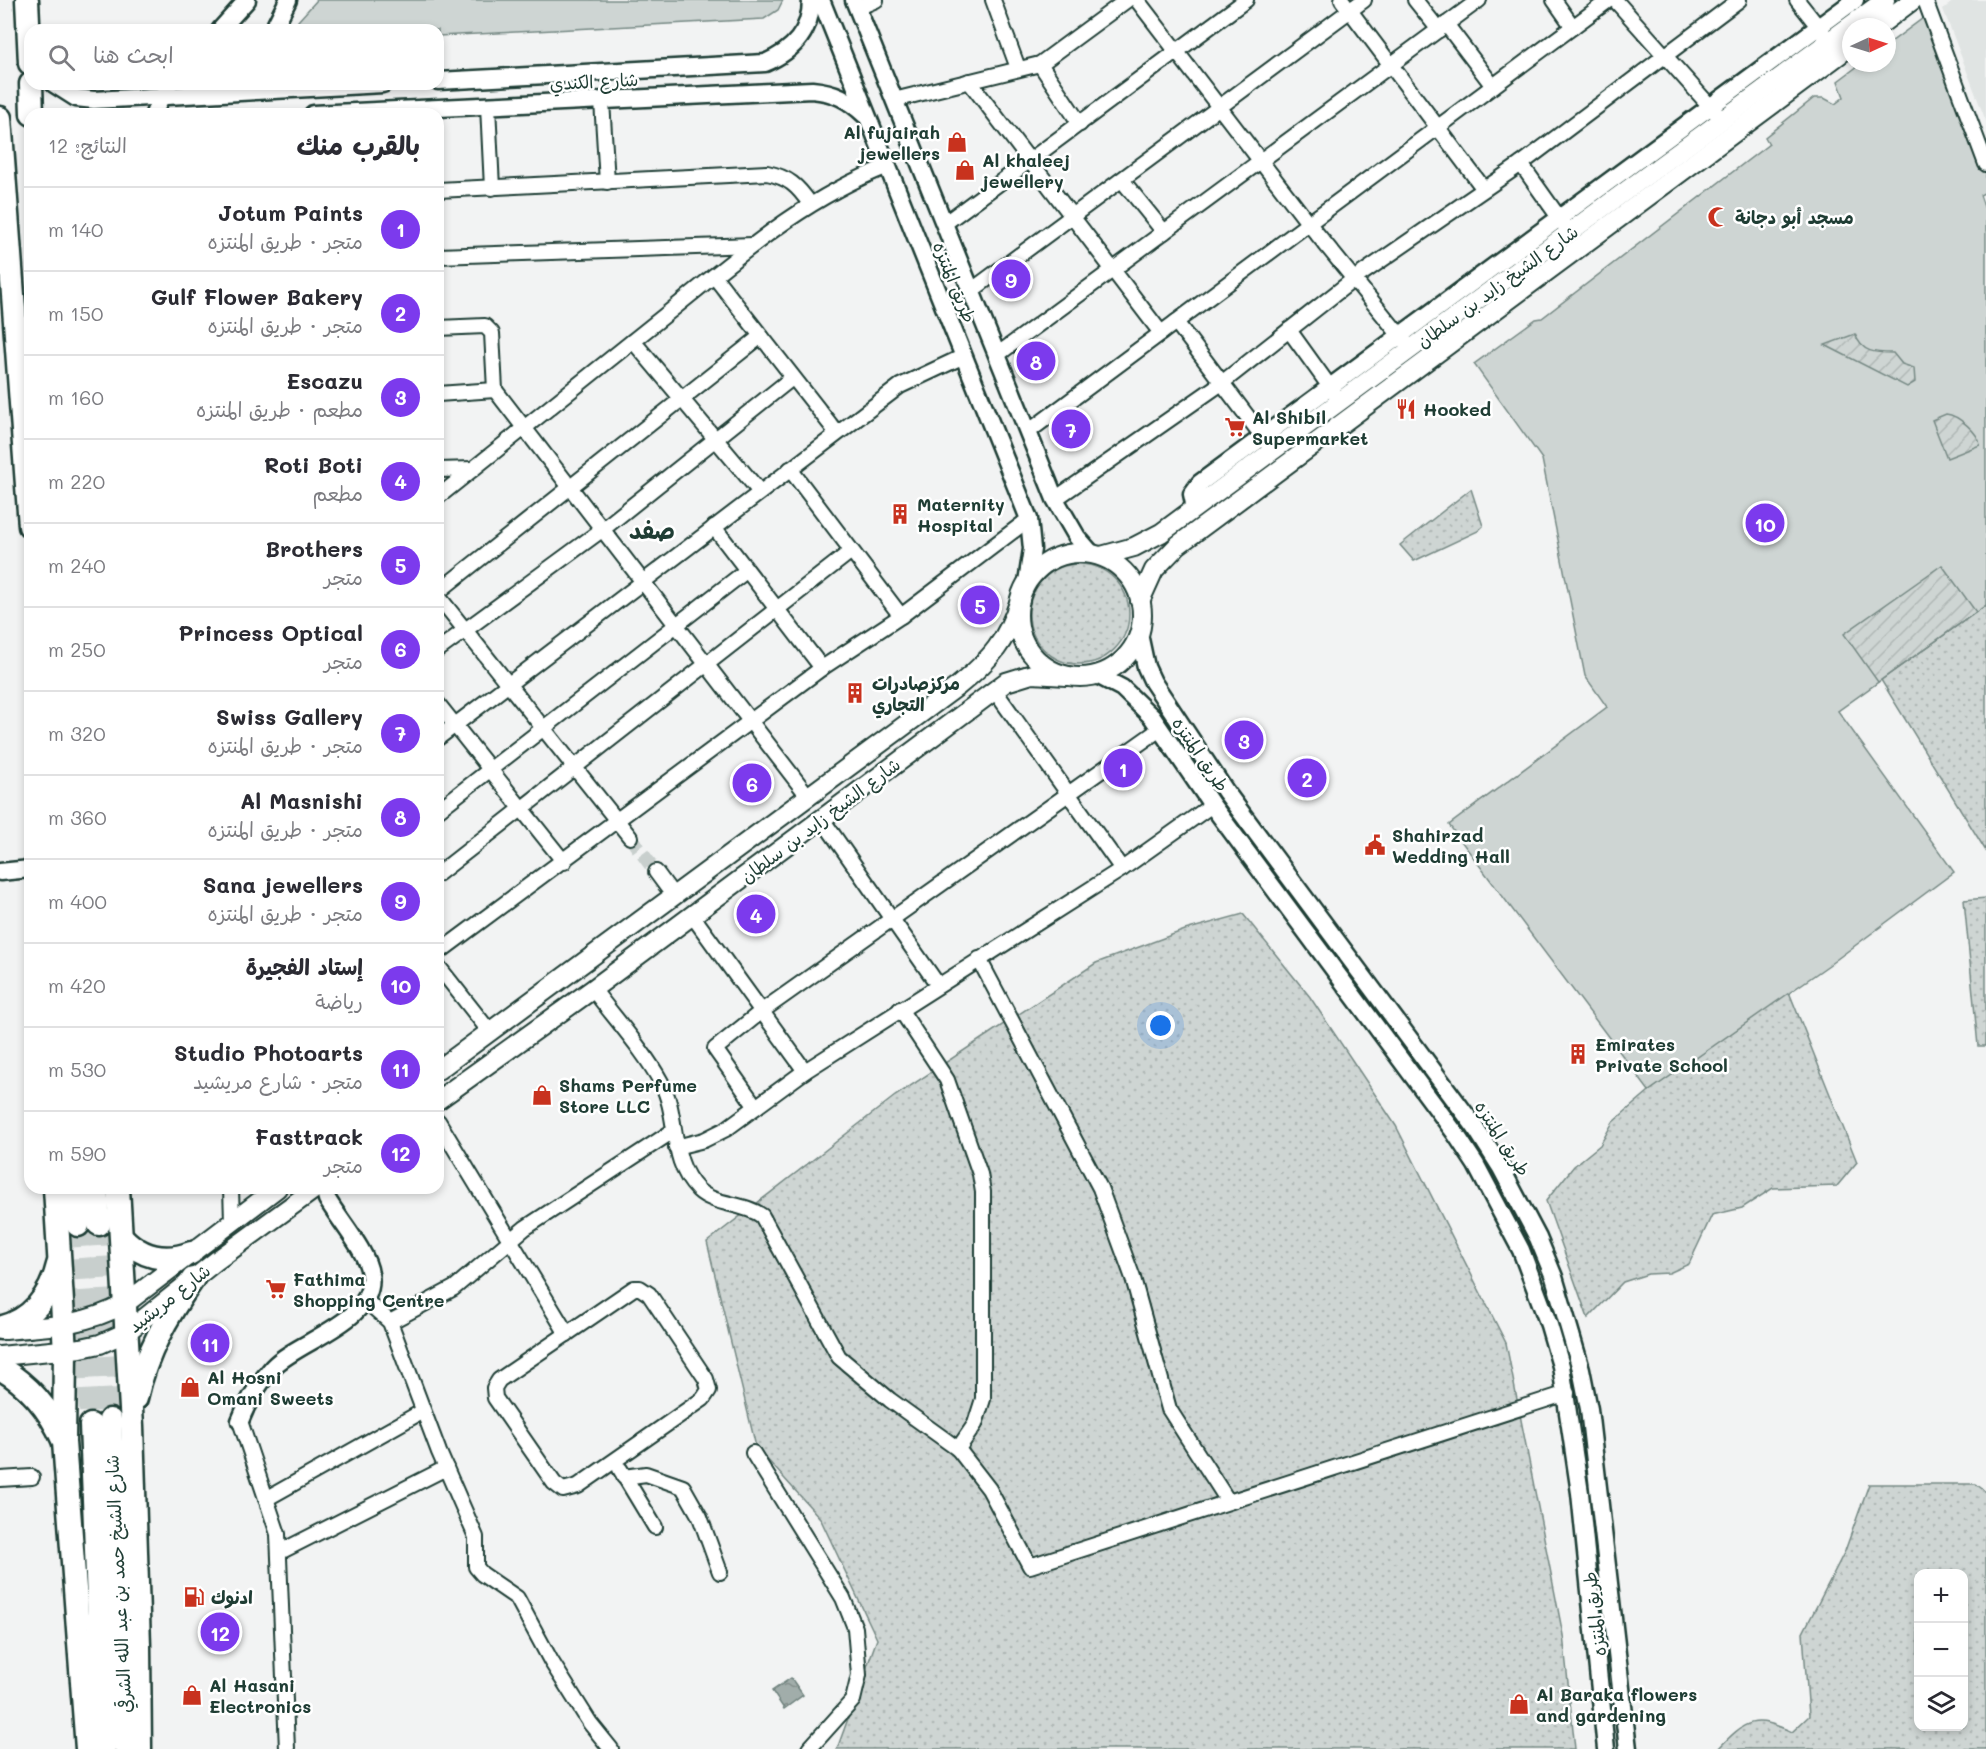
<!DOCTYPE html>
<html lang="ar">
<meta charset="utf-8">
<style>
body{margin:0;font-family:Mali,"Playpen Sans Arabic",sans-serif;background:#f2f2f3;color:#2b2b33;direction:rtl}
.controls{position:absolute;right:18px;bottom:18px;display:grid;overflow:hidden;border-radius:12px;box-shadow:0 3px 9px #0003}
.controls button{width:54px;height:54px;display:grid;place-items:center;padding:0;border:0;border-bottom:2px solid #e1e1e2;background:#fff;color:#2b2b33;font:30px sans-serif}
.compass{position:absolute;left:1842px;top:18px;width:54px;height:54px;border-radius:50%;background:#fff;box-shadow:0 3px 9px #0003;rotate:86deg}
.you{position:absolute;left:1161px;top:1026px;width:21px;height:21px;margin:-15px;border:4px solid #fff;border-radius:50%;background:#1a73e8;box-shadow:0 0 0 9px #1a73e833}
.badge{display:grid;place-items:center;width:39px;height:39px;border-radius:50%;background:#7c3aed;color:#fff;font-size:20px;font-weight:700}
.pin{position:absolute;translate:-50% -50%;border:3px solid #fff;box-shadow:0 2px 6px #0006}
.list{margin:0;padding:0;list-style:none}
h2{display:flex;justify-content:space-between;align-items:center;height:78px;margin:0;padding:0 24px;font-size:26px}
h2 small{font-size:20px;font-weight:400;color:#7c7c81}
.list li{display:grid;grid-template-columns:39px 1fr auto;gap:18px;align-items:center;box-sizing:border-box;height:84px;padding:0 24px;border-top:2px solid #e1e1e2}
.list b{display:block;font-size:22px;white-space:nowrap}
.list p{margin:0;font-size:20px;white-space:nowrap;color:#7c7c81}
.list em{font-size:20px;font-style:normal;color:#7c7c81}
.icon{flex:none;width:33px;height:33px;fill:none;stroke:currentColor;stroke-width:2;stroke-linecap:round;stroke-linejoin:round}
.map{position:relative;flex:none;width:1986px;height:1749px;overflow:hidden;direction:ltr}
.search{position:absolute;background:#fff;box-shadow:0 3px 9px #0003;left:24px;top:24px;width:420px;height:66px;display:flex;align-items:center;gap:15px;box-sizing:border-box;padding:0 21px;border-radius:18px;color:#7c7c81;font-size:22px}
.panel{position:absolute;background:#fff;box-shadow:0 3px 9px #0003;left:24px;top:108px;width:420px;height:1086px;border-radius:18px;direction:rtl}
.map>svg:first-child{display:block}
.built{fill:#e0e4e3}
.grass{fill:url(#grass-dots);stroke:#768984;stroke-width:1.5;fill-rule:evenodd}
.park{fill:#ced5d3;stroke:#768984;stroke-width:1.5}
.garden{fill:url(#garden-furrows);stroke:#768984;stroke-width:1.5}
.water{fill:url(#water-ripples);stroke:#6d807b;stroke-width:1.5}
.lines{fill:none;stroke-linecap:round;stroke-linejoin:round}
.minor-tunnel{stroke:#c8cfcd;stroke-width:14;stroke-dasharray:14 7;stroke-linecap:butt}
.trunk-tunnel{stroke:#c8cfcd;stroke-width:22;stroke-dasharray:22 11;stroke-linecap:butt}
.minor-casing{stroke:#1f3d34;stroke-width:18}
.tertiary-casing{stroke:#1f3d34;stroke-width:21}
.secondary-casing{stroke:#1f3d34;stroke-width:22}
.trunk-casing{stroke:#1f3d34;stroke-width:27}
.minor{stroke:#fff;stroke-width:14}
.tertiary{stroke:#fff;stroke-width:16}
.secondary{stroke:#fff;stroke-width:18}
.trunk{stroke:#fff;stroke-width:22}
.labels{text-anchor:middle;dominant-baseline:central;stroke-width:5;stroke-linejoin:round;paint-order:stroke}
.street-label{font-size:18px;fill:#1f3d34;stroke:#fff}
.poi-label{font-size:18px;font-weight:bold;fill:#1f3d34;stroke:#fff;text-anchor:start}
.district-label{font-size:24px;font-weight:bold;fill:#1f3d34;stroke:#fff}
</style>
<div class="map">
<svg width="1986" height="1749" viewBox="0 0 1986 1749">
<defs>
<pattern id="grass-dots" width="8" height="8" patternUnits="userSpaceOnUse" patternTransform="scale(1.5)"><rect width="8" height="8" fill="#ced5d3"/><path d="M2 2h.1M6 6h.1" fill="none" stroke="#b0b8b6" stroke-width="1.8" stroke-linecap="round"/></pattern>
<pattern id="garden-furrows" width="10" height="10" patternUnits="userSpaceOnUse" patternTransform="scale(1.5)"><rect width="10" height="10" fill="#ced5d3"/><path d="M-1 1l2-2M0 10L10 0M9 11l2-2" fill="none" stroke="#b0b8b6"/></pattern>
<pattern id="water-ripples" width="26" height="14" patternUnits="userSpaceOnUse" patternTransform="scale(1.5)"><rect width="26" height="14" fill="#a1adaa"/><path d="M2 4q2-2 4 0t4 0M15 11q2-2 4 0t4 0" fill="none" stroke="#838e8b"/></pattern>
</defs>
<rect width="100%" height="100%" fill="#f2f3f3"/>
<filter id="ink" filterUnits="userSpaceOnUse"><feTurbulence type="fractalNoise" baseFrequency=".0167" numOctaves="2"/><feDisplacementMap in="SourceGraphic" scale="12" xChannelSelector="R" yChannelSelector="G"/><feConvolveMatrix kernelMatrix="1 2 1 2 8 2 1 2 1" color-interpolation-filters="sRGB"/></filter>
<g filter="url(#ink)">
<polygon class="built" points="1955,0 1986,0 1986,121 1943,9"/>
<g class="grass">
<polygon points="1471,489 1483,526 1478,531 1414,561 1400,545"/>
<circle cx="1079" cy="614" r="50"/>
<polygon points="1986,605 1986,851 1881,680"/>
<polygon points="1986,898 1986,1046 1978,1046 1964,900"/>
<polygon points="1243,914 1310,997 1396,1126 1506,1343 1563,1635 1575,1749 837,1749 877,1639 820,1518 756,1447 707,1242 895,1096 1096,963 1185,930"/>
<polygon points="1789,992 1857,1162 1837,1186 1773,1188 1742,1208 1712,1215 1689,1264 1669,1273 1648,1274 1623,1282 1588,1318 1546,1201 1574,1166 1600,1145 1613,1122 1649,1091"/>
<path d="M1869 1484H1976L1986 1492V1749H1718C1746 1719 1755 1715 1792 1732L1809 1716 1803 1633 1845 1551ZM1918 1574H1964V1726H1918Z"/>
</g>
<g class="park">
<polygon points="317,0 783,0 778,10 764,19 438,36 438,30 299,30 298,21"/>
<polygon points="1926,16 1986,173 1986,192 1980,195 1986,212 1986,605 1838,711 1954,872 1829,965 1649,1091 1449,825 1607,707 1585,676 1542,459 1474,364 1536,319 1542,318 1769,144 1765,137 1814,98 1824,98 1835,104 1844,97 1838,81 1862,63 1887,63 1887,45"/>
</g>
<g class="garden">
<path d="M1855 334C1862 353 1875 353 1893 353L1902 364 1914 368 1915 382 1907 387 1825 345Z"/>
<path d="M1946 414C1958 415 1979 433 1980 445L1947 458 1932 420Z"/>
<polygon points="1942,565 1976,612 1878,682 1844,634"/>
</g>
<polygon class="water" points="791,1678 803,1695 784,1709 772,1691"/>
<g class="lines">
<polyline class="minor-tunnel" points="630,837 656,872"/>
<g class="trunk-tunnel">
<polyline points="99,1224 110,1420"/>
<polyline points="78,1225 91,1425"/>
</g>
<g class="minor-casing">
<g id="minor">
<polyline points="993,0 1018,68"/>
<polyline points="1137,0 1309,224 1406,343"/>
<polyline points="1342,0 1484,189"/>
<polyline points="1415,0 1439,30"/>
<polyline points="1554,0 1573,27"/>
<polyline points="1615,0 1717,114"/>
<polyline points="1797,0 1824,34"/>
<polyline points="1925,0 1986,164"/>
<polyline points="857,8 876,0"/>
<polyline points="1446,24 1493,86"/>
<polyline points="1040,64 1080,124"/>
<polyline points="969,81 1161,333"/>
<polyline points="894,100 1040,64 1127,0"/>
<polyline points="602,101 607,182"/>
<polyline points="488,106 492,188"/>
<polyline points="1521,164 1565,226"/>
<polyline points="1122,180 1164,232"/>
<path d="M438 190 767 173C788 177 798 186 810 204"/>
<polyline points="944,224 1246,0"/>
<polyline points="438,256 753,245"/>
<polyline points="714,276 837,433"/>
<polyline points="971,291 1364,0"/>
<polyline points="1176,322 1269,445"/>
<polyline points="438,328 485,326 492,333 495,390 808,796"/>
<polyline points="1289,330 1335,394"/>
<polyline points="633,341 760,492"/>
<polyline points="997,355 1479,0"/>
<polyline points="438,394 495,390"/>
<polyline points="1028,432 1609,0"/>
<polyline points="790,469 901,616"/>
<polyline points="438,470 473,469"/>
<path d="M438 497C515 435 592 373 669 312 739 256 803 199 888 166"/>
<polyline points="1055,499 1223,382 1354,279 1521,164 1739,0"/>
<polyline points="714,527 822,668"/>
<polyline points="438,592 761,336"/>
<polyline points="438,596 630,837"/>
<polyline points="438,650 603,529 792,378"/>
<polyline points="995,691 1122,869"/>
<polyline points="438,704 564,862"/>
<polyline points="438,738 900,386 964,356"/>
<polyline points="438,810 746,571"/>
<polyline points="822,819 938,985"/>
<polyline points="656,872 673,895"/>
<polyline points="438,874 850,552"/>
<polyline points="692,915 805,1071"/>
<polyline points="438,953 822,668 901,616 1029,519"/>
<polyline points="979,959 1100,1188 1133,1278 1169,1409 1228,1501"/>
<polyline points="438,966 490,1032"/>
<path d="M593 989C615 1019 643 1049 661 1082 680 1117 668 1160 698 1190 715 1206 743 1202 762 1216L839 1357 890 1400 958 1449"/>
<polyline points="900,1009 947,1080 980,1174 983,1192 983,1399 975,1424 958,1449 989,1489 1030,1566 1567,1393"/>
<polyline points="756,1107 715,1049 762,1011 1160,729"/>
<polyline points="438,1121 567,1334"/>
<polyline points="676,1147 704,1140 726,1129 805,1071 1122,869 1212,805"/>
<polyline points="231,1188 232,1221"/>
<polygon points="634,1288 640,1288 649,1294 706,1379 709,1390 703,1399 578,1486 563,1490 554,1483 495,1398 494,1388 499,1380"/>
<polyline points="365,1300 390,1322 439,1452 476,1537 476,1567 482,1574 517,1598 551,1661 590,1723 611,1749"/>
<polyline points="390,1322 454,1288 525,1228 673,1131"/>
<polyline points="240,1421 278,1534 287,1749"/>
<polyline points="753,1453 843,1598 855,1628 859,1675 853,1700 809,1749"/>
<polyline points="620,1469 655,1527"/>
<polyline points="624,1477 646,1474 683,1487 700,1517 720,1572"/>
<polyline points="0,1479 32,1477"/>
<polyline points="266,1499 423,1411"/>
<polyline points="280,1552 446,1468"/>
</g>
</g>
<g class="tertiary-casing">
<g id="tertiary">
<polyline points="821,0 1029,519 1032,549 1027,582"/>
<polyline points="854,0 1055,499 1077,537 1091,553"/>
<polyline points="220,30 247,0"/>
<polyline points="273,30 288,0"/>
<path d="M438 81 765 63C793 51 811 32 811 0"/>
<polyline points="54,84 76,98 94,100 383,84"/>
<polyline points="154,114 159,101 168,89"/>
<path d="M313 114 812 90C835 92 848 99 865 115"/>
<polyline points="1195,508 1192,494 1200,483 1855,0"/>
<polyline points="1139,634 1146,667 1153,682 1226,792 1475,1127 1501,1168 1538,1238 1554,1277 1581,1369 1589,1409 1628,1749"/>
<polyline points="1097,675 1122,688 1152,717 1212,805 1455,1133 1476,1165 1521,1250 1549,1325 1561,1366 1580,1493 1606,1749"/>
<polyline points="0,872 30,869"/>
<path d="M240 1421C247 1402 259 1383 273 1367 299 1340 378 1321 370 1274 367 1251 339 1220 327 1199L324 1188"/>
</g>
</g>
<g class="secondary-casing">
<g id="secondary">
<polyline points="1877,27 1913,0"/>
<circle cx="1080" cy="615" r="62"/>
<polyline points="1101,556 1134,547 1161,533 1885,0"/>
<polyline points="1140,601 1154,570 1178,545 1851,46"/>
<path d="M438 1070 958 686C992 658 1006 642 1020 600"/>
<polyline points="438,1100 593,989 1006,682 1032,674 1067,676"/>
<path d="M4 1330C48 1327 87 1325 126 1303L277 1188"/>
<polyline points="0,1356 81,1348 100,1344 127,1332 216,1261 316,1188"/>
</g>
</g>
<g class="trunk-casing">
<g id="trunk">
<polyline points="27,0 30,63"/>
<polyline points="31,84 32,114"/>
<polyline points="0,118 30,526"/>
<polyline points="55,1188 65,1351 64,1442 87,1749"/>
<polyline points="75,1188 78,1225"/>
<polyline points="96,1188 99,1224"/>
<polyline points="118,1188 132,1426 139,1646 140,1749"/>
<path d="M122 1237C141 1257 165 1263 191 1253"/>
<path d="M0 1328C31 1321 51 1295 58 1265"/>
<path d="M0 1368C29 1385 50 1410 63 1440"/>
<path d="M136 1398C146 1353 167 1316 193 1279"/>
<polyline points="110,1420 125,1745"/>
<polyline points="91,1425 104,1749"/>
</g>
</g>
<use href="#minor" class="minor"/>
<use href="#tertiary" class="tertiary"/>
<use href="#secondary" class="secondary"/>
<use href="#trunk" class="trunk"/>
</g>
</g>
<defs>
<g id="shop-bare" transform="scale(1.62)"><path d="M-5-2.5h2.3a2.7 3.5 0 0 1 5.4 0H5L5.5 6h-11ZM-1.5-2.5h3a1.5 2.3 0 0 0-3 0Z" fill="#c8321e" stroke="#fff" stroke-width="2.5" paint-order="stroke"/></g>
<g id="mosque-bare" transform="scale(1.62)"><path d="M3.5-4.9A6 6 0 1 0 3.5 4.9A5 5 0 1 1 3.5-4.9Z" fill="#c8321e" stroke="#fff" stroke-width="2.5" paint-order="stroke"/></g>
<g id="restaurant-bare" transform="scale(1.62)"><path d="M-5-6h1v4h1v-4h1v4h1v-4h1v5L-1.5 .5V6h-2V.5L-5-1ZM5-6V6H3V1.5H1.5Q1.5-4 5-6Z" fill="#c8321e" stroke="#fff" stroke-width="2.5" paint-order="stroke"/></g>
<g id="supermarket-bare" transform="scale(1.62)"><path d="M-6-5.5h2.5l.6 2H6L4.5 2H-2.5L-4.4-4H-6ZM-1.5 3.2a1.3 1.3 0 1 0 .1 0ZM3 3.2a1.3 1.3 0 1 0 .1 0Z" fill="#c8321e" stroke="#fff" stroke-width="2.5" paint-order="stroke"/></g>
<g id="building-bare" transform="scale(1.62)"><path d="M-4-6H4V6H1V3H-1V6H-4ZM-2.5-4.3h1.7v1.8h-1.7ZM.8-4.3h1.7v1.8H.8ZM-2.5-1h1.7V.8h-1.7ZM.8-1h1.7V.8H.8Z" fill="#c8321e" stroke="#fff" stroke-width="2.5" paint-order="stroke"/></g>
<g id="civic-bare" transform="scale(1.62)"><path d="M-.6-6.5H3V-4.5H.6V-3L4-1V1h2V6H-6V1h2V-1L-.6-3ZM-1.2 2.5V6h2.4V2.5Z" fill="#c8321e" stroke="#fff" stroke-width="2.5" paint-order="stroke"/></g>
<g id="fuel-bare" transform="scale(1.62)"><path d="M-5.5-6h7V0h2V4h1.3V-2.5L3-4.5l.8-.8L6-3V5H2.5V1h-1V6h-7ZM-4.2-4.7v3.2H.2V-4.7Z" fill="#c8321e" stroke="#fff" stroke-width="2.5" paint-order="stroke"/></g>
</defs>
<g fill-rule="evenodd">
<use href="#shop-bare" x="957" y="142"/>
<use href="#shop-bare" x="965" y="170"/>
<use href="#mosque-bare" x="1718" y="217"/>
<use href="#restaurant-bare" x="1406" y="409"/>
<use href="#supermarket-bare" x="1235" y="427"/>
<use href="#building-bare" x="900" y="514"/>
<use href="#building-bare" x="855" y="693"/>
<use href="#civic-bare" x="1375" y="845"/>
<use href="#building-bare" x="1578" y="1054"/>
<use href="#shop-bare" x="542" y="1095"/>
<use href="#supermarket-bare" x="276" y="1289"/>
<use href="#shop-bare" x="190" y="1387"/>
<use href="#fuel-bare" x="194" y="1597"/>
<use href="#shop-bare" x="192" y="1695"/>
<use href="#shop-bare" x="1519" y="1704"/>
</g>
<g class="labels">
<g class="street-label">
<text transform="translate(594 81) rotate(-3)">شارع الكندي</text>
<text transform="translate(955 282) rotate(68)">طريق المنتزه</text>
<text transform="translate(1497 286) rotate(-36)">شارع الشيخ زايد بن سلطان</text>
<text transform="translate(1201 754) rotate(56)">طريق المنتزه</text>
<text transform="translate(820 820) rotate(-37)">شارع الشيخ زايد بن سلطان</text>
<text transform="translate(1503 1138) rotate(57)">طريق المنتزه</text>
<text transform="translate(169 1298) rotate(-38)">شارع مريشيد</text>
<text transform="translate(118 1584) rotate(-93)">شارع الشيخ حمد بن عبد الله الشرقي</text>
<text transform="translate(1594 1614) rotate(-97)">طريق المنتزه</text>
</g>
<g class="poi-label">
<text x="940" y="132" text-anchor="end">Al fujairah<tspan x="940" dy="21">jewellers</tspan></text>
<text x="982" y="160">Al khaleej<tspan x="982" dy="21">jewellery</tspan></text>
<text x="1735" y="217">مسجد أبو دجانة</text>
<text x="1423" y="409">Hooked</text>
<text x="1252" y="417">Al Shibil<tspan x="1252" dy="21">Supermarket</tspan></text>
<text x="917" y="504">Maternity<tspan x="917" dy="21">Hospital</tspan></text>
<text x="872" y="683">مركزصادرات<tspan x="872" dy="21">التجاري</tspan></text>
<text x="1392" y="835">Shahirzad<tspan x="1392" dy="21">Wedding Hall</tspan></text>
<text x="1595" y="1044">Emirates<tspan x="1595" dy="21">Private School</tspan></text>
<text x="559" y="1085">Shams Perfume<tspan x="559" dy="21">Store LLC</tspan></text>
<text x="293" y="1279">Fathima<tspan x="293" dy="21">Shopping Centre</tspan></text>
<text x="207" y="1377">Al Hosni<tspan x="207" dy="21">Omani Sweets</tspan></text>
<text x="211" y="1597">ادنوك</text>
<text x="209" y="1685">Al Hasani<tspan x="209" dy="21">Electronics</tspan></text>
<text x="1536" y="1694">Al Baraka flowers<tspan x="1536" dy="21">and gardening</tspan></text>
</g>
<g class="district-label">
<text x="652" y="529">صفد</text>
</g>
</g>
</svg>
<div class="controls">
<button>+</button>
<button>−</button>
<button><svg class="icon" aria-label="layers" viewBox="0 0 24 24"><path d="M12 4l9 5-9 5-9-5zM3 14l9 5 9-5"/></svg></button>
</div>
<svg class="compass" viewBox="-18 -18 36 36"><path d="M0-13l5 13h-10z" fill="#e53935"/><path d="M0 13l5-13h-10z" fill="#7c7c81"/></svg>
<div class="you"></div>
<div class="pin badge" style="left:1123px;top:768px">1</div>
<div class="pin badge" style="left:1307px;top:778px">2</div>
<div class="pin badge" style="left:1244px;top:740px">3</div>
<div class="pin badge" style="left:756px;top:914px">4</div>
<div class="pin badge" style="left:980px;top:605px">5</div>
<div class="pin badge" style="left:752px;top:783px">6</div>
<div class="pin badge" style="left:1071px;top:429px">7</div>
<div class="pin badge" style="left:1036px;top:361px">8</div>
<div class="pin badge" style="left:1011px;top:279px">9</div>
<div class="pin badge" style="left:1765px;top:523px">10</div>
<div class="pin badge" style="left:210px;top:1343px">11</div>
<div class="pin badge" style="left:220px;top:1632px">12</div>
<div class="search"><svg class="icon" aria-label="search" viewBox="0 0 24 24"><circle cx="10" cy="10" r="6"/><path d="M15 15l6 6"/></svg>ابحث هنا</div>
<section class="panel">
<h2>بالقرب منك<small>النتائج: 12</small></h2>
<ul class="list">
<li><span class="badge">1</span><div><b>Jotum Paints</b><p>متجر · طريق المنتزه</p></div><em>140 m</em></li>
<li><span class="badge">2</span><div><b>Gulf Flower Bakery</b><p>متجر · طريق المنتزه</p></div><em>150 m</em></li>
<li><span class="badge">3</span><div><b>Escazu</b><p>مطعم · طريق المنتزه</p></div><em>160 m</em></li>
<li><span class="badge">4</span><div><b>Roti Boti</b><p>مطعم</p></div><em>220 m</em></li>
<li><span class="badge">5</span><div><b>Brothers</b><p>متجر</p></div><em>240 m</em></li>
<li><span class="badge">6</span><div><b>Princess Optical</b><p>متجر</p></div><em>250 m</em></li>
<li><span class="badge">7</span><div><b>Swiss Gallery</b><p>متجر · طريق المنتزه</p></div><em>320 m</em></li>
<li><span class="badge">8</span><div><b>Al Masnishi</b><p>متجر · طريق المنتزه</p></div><em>360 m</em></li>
<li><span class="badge">9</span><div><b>Sana jewellers</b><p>متجر · طريق المنتزه</p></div><em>400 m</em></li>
<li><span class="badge">10</span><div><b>إستاد الفجيرة</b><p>رياضة</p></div><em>420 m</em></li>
<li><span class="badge">11</span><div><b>Studio Photoarts</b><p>متجر · شارع مريشيد</p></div><em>530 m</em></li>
<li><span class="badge">12</span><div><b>Fasttrack</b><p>متجر</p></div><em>590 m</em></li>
</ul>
</section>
</div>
